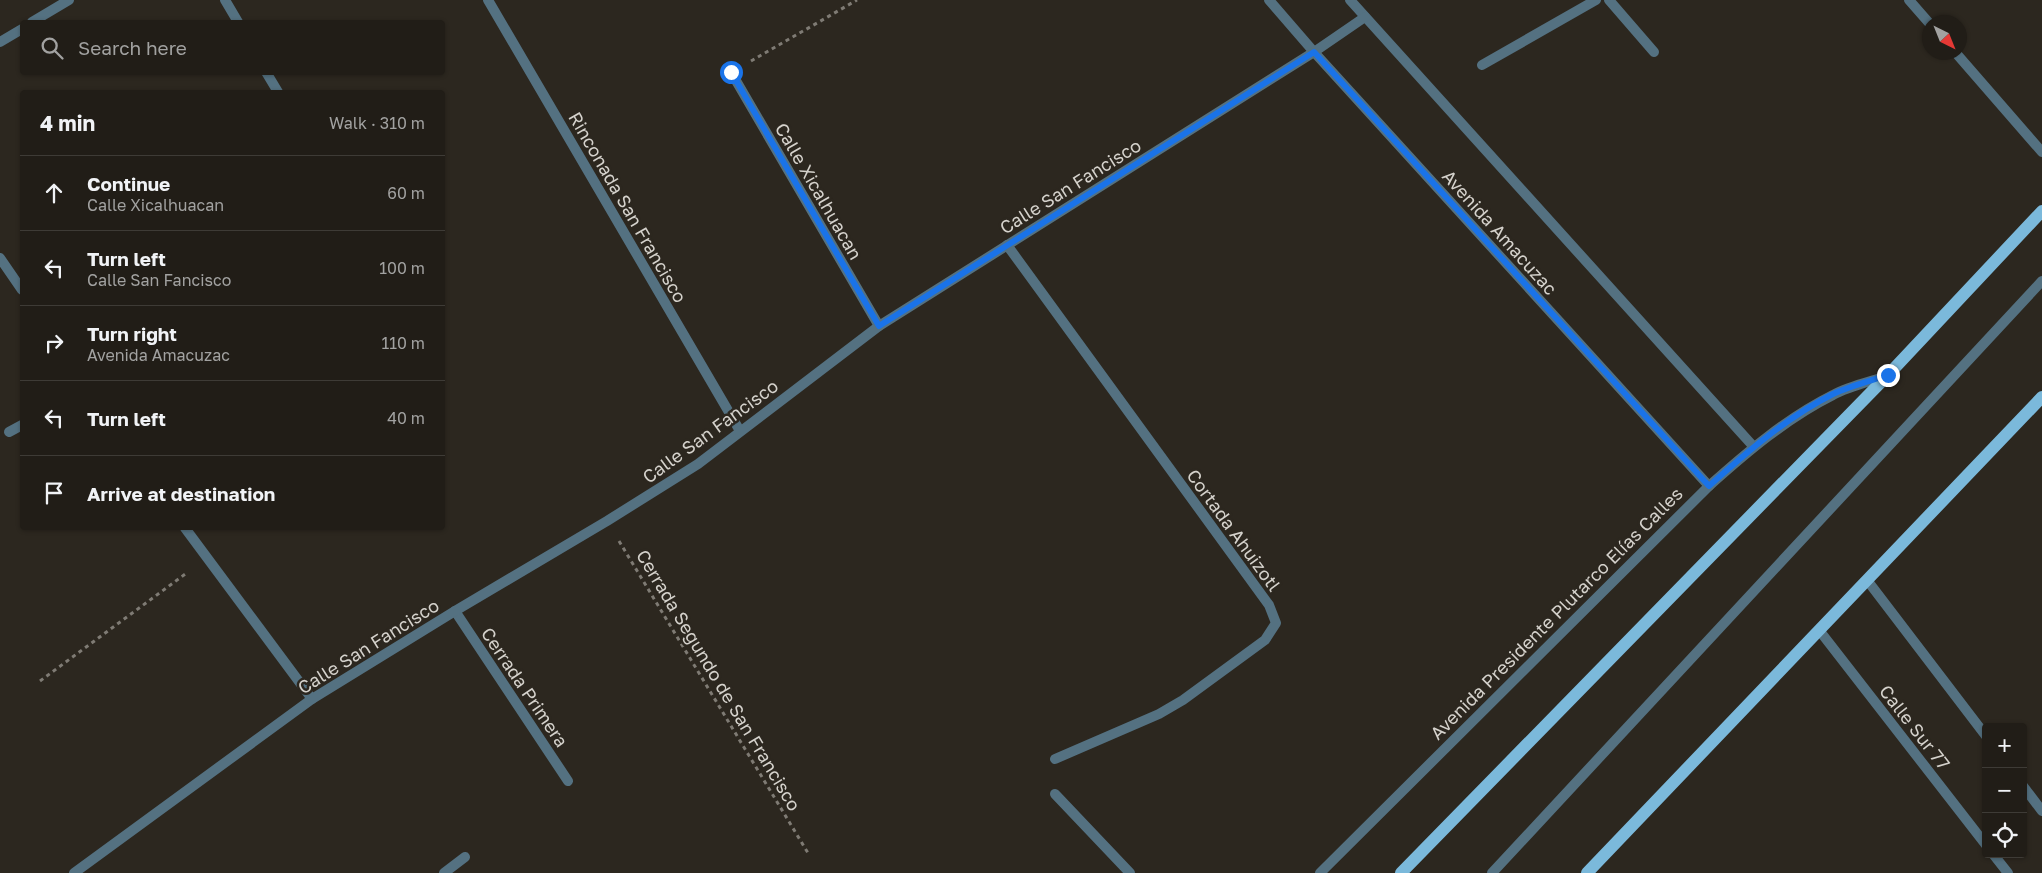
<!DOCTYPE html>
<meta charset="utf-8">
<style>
body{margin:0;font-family:"Golos Text",sans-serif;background:#292620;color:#f1f3f6}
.controls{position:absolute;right:15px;bottom:15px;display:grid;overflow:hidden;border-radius:5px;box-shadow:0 1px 4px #0004}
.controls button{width:45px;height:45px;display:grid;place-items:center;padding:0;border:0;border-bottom:1px solid #3e3b36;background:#211d17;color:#f1f3f6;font:25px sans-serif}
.compass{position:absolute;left:1922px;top:15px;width:45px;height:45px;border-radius:50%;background:#211d17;box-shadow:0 1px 4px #0004;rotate:137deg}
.stop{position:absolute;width:15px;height:15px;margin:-11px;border:4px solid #1a73e8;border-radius:50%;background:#fff}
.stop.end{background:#1a73e8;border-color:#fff;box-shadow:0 1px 5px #0008}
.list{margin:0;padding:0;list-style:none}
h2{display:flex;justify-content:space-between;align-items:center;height:65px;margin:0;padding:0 20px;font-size:21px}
h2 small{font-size:16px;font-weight:400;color:#a2a2a1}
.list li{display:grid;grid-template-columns:32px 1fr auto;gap:15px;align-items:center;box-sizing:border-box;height:75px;padding:0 20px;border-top:1px solid #3e3b36}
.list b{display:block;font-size:19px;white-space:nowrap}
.list p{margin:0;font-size:16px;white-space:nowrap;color:#a2a2a1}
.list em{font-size:16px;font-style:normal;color:#a2a2a1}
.icon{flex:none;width:28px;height:28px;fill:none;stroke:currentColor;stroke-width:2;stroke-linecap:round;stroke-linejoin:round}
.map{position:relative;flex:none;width:2042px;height:873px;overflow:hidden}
.search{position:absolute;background:#211d17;box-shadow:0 1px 4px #0004;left:20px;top:20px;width:425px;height:55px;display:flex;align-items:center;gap:12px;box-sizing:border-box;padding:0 18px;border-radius:5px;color:#a2a2a1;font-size:19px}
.panel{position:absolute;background:#211d17;box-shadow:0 1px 4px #0004;left:20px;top:90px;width:425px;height:440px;border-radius:5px}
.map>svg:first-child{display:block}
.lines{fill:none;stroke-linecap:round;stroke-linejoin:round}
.path{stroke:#7f7b74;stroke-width:3;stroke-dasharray:4 4;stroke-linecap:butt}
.service{stroke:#547181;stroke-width:10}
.minor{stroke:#547181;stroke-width:10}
.tertiary{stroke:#547181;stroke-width:10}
.primary{stroke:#7bb9db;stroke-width:12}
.route{stroke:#1a73e8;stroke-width:6}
.labels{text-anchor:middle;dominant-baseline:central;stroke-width:5;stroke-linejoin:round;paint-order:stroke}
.street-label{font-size:18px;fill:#d5d2cc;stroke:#2c271f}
</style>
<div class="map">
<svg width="2042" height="873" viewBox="0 0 2042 873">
<rect width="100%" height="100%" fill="#2c271f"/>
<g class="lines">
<g class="path">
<polyline points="751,61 857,0"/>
<polyline points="619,541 808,853"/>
<polyline points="40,681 188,572"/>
</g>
<g class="service">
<polyline points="1609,0 1654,52"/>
<polyline points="1482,65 1596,0"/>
<polyline points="9,432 22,425"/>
<polyline points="1055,794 1130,873"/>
<polyline points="1492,873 2042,281"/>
</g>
<g class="minor">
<polyline points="225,0 238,22"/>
<polyline points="488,0 740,431"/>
<polyline points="1269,0 1314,52 1709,486"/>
<polyline points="1350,0 1753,446"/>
<polyline points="1909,0 1930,24"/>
<polyline points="32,22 69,0"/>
<polyline points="0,42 22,29"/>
<polyline points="1955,52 2042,152"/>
<polyline points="266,72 278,92"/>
<polyline points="731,72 879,326"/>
<polyline points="1007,245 1269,605 1276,623 1265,640 1183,700 1159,714 1055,759"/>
<polyline points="0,258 22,290"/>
<polyline points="185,528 312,699"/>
<polyline points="1867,580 1986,736"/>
<polyline points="455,611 568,781"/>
<polyline points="1819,630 1986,845"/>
<polyline points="2023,786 2042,811"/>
<polyline points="1993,854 2008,873"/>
<polyline points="74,873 312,699 455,611 607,521 698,464 879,326 1314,52 1365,17"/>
<polyline points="444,873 465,857"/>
</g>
<path class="tertiary" d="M1320 873 1709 486C1747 452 1787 418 1833 395 1849 386 1869 382 1887 376"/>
<g class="primary">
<polyline points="1401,873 1888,375 2042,211"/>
<polyline points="1587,873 2042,397"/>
</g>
</g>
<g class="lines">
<path class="route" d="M731 72 879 326 1314 52 1709 486C1747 452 1787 417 1833 394 1850 386 1870 381 1888 375"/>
</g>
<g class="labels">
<g class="street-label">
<text transform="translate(1070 186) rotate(-32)">Calle San Fancisco</text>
<text transform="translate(819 191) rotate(60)">Calle Xicalhuacan</text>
<text transform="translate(628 207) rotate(60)">Rinconada San Francisco</text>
<text transform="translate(1500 232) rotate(48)">Avenida Amacuzac</text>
<text transform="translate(710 431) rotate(-36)">Calle San Fancisco</text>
<text transform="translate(1234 530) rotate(54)">Cortada Ahuizotl</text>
<text transform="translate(1556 613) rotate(-45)">Avenida Presidente Plutarco Elías Calles</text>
<text transform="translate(368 646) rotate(-32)">Calle San Fancisco</text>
<text transform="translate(719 680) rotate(59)">Cerrada Segundo de San Francisco</text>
<text transform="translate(525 687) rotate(56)">Cerrada Primera</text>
<text transform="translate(1915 727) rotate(52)">Calle Sur 77</text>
</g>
</g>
</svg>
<div class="controls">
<button>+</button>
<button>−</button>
<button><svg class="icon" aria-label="locate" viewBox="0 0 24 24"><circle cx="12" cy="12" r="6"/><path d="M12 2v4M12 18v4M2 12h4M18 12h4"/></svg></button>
</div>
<svg class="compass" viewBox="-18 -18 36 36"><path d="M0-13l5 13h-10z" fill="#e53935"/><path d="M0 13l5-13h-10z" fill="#a2a2a1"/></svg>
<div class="stop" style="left:731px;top:72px"></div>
<div class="stop end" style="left:1888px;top:375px"></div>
<div class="search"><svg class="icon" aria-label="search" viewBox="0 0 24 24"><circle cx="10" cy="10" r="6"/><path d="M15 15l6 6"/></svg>Search here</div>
<section class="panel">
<h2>4 min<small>Walk · 310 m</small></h2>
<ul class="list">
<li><svg class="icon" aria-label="ahead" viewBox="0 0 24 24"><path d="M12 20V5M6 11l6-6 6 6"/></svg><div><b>Continue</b><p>Calle Xicalhuacan</p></div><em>60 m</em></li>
<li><svg class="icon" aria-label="left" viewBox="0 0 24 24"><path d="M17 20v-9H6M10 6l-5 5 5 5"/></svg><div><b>Turn left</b><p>Calle San Fancisco</p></div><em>100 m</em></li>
<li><svg class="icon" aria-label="right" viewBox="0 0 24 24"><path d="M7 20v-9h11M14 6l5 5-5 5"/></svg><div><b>Turn right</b><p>Avenida Amacuzac</p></div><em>110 m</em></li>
<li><svg class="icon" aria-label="left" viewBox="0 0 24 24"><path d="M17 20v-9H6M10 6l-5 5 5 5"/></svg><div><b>Turn left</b></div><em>40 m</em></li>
<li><svg class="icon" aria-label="arrive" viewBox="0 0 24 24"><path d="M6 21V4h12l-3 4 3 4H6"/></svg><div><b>Arrive at destination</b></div></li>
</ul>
</section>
</div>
